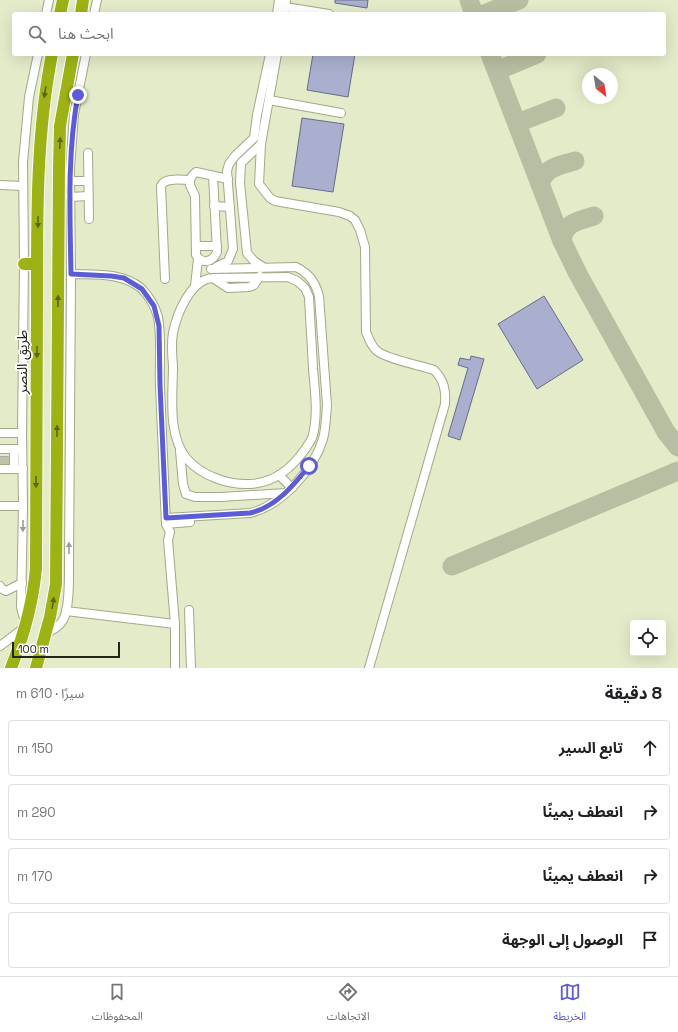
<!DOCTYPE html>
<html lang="ar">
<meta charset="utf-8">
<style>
body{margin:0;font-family:"Space Grotesk","Noto Sans Arabic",sans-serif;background:#f2f2f2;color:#202124;direction:rtl}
.controls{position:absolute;right:12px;bottom:12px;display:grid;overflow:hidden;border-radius:4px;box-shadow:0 4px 16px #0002}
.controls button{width:36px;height:36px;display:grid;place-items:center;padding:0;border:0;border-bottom:1px solid #e0e0e0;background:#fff;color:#202124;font:20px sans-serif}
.compass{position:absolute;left:582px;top:68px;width:36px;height:36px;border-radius:50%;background:#fff;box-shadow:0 4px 16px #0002;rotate:150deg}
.scale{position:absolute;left:12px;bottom:10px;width:108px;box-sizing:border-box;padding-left:4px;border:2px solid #232519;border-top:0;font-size:11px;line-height:14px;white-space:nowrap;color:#232519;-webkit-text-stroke:3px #fff;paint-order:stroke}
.stop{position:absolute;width:12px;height:12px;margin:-9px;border:3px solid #5c5dd5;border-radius:50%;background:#fff}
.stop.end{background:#5c5dd5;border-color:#fff;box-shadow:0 1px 4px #0008}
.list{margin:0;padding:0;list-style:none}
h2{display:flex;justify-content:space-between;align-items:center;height:52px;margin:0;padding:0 16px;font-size:17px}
h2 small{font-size:13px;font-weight:400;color:#757577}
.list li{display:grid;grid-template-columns:26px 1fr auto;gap:12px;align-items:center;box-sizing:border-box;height:56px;margin:0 8px 8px;padding:0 8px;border:1px solid #e0e0e0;border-radius:4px}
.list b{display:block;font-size:15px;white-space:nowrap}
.list em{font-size:13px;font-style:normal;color:#757577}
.icon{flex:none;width:22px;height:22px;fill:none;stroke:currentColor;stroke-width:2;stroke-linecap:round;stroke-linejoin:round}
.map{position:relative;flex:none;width:678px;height:668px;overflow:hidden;direction:ltr}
.search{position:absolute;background:#fff;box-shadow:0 4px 16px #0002;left:12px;right:12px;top:12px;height:44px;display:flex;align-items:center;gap:10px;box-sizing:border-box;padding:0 14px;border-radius:4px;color:#757577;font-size:15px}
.sheet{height:308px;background:#fff}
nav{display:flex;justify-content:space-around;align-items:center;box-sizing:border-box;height:56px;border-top:1px solid #e0e0e0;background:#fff;font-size:11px;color:#757577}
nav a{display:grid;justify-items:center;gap:2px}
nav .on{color:#5c5dd5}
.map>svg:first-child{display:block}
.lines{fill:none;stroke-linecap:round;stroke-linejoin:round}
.taxiway{stroke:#b8bea1;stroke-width:19}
.building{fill:#aaafcf;stroke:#686c89}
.minor-tunnel{stroke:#bdc3a6;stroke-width:8;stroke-dasharray:8 4;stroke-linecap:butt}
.minor-casing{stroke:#a1a989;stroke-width:10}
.highway-casing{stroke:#fff;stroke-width:14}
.minor{stroke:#fff;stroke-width:8}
.highway{stroke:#9db315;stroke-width:12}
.oneway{fill:#5a6517}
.oneway2{fill:#9c9d98}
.route{stroke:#5c5dd5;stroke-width:5}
.labels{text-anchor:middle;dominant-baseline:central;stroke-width:3.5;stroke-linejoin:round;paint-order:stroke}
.street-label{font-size:14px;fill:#232519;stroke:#fff}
</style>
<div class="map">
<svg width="678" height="668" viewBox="0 0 678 668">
<rect width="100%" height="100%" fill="#e3ebc9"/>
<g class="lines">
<g class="taxiway">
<polyline points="469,0 474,14"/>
<polyline points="484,14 519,0"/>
<polyline points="490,54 562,241 578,274 666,432 678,447"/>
<polyline points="499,77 501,70 506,67 537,54"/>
<polyline points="519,129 521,123 525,120 556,108"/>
<path d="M540 183C547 166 559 166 575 161"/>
<path d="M562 241C564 222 579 221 594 216"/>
<polyline points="452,566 678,471"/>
</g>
</g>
<g class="building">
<polygon points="335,0 368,0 367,8 335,3"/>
<polygon points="313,54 355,54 348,97 307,90"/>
<polygon points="302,118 344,124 333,192 292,186"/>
<polygon points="544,296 583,360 537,389 498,324"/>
<polygon points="471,356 484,359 460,440 448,436 468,368 458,365 460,358 470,360"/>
<rect x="0" y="457" width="8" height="7"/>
</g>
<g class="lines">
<g class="minor-tunnel">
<polyline points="7,457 7,465"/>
<polyline points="1,465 1,457"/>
</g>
<g class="minor-casing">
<g id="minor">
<polyline points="285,7 329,14"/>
<polyline points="46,14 49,0"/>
<polyline points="94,14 97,0"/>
<polyline points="277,14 279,0"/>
<polyline points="284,14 286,0"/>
<path d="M277 54 261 144 259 184 270 198 275 201 339 212 350 216 355 220 360 230 365 247 366 332C369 339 371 346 377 351 387 359 419 365 434 370 444 380 446 390 445 404L369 668"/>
<polyline points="269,100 341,113"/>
<polyline points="261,144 241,163 240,183 247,253 254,261 263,267"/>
<polyline points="88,153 89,219"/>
<path d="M213 176 217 252C213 262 202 265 196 255L195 196 190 185V180L192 176 196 172 228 179"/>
<polyline points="70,181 88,181"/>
<polyline points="0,185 22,186"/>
<polyline points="70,197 88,196"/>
<polyline points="214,206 230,207"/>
<polyline points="196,246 217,246"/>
<polyline points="216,267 228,261 233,249 227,171 229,164 235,156 254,138 257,115 270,54"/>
<path d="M71 274C95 275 121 272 141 288 149 296 155 306 158 317 162 338 159 364 160 387 162 432 164 478 166 524L170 532 168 540 175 624V668"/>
<path d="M213 278 288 277 297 281 305 288 309 297C310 321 312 345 313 369 315 391 318 414 313 435 312 440 308 444 306 448 292 468 275 483 250 484 228 485 202 476 187 459 167 436 173 394 173 366 172 355 171 344 173 333 177 313 191 279 213 278L228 288 249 287 254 285 260 276"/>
<path d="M165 279 161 186C165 177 181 180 190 180"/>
<polyline points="195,286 198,259"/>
<polyline points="0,433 22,433"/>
<polyline points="0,449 22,449"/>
<polyline points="180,451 183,484 186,494 195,497 221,497 286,493"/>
<polyline points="0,469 23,469"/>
<polyline points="14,469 14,449"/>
<polyline points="279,475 292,488"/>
<polyline points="0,506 23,506"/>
<path d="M166 518 250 513C281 506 314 469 323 439 326 428 326 416 327 405L319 296C315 282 310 274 296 267L211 269"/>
<polyline points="166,524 190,522"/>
<polyline points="0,586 2,589 6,591 22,583"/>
<polyline points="189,610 191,668"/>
<polyline points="66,611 175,624"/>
<polyline points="27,623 23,615 21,607 23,506 22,433 24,264 23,162 29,97 38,54"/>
<path d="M46 633C53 630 59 627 63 620 70 608 69 576 69 561L71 279 70 169 74 114 86 54"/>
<polyline points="0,646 25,627"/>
</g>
</g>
<g class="highway-casing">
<g id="highway">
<polyline points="60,14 63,0"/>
<polyline points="81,14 83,0"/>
<polyline points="24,264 37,264"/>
<path d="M11 668C24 635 33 603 36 568 36 479 36 390 37 301 37 219 36 135 52 54"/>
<polyline points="36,668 50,617 56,584 59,168 60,126 73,54"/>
</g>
</g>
<use href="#minor" class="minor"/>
<use href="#highway" class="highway"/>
</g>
<defs><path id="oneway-solid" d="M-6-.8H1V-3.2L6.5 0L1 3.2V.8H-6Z"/></defs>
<g class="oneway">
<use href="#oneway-solid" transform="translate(45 92) rotate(99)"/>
<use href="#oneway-solid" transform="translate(60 143) rotate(-87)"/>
<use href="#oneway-solid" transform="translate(38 222) rotate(91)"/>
<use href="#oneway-solid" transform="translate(58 301) rotate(-90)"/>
<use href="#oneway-solid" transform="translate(37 352) rotate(90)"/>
<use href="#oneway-solid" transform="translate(57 431) rotate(-90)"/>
<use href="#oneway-solid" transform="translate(36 482) rotate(90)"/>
<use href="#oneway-solid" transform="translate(53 603) rotate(-80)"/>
</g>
<g class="oneway2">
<use href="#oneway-solid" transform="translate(23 526) rotate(91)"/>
<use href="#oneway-solid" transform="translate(69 548) rotate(-90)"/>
</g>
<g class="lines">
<path class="route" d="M78 95C67 154 70 215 71 274L111 276 124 278 142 289 154 306 159 326 160 385 166 518 250 513C276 507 293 486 309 466"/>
</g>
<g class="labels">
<g class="street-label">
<text transform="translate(22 362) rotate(-90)">طريق النصر</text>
</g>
</g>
</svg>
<div class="controls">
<button><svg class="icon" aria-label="locate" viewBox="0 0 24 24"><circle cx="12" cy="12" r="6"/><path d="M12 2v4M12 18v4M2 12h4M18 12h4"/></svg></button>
</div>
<svg class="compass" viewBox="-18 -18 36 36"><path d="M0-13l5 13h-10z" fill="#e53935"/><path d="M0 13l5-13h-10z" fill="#757577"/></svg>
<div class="scale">100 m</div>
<div class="stop" style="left:309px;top:466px"></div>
<div class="stop end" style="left:78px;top:95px"></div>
<div class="search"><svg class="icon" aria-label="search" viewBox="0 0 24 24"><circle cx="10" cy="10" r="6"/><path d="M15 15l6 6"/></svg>ابحث هنا</div>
</div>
<section class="sheet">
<h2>8 دقيقة<small>سيرًا · 610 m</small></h2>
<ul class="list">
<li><svg class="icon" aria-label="ahead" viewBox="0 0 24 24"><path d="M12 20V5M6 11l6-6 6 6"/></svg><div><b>تابع السير</b></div><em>150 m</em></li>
<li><svg class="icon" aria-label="right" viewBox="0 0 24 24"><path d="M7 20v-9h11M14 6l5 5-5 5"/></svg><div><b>انعطف يمينًا</b></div><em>290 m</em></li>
<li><svg class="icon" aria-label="right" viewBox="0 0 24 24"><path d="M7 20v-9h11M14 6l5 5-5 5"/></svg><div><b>انعطف يمينًا</b></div><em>170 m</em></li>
<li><svg class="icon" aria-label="arrive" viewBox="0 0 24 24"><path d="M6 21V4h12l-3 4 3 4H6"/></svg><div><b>الوصول إلى الوجهة</b></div></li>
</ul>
</section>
<nav>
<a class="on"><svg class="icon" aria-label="map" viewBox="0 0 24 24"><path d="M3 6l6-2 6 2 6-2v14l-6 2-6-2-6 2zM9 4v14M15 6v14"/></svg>الخريطة</a>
<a><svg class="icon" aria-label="directions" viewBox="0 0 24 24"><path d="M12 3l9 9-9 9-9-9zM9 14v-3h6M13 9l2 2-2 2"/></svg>الاتجاهات</a>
<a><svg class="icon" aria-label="saved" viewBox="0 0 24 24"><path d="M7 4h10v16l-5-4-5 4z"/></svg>المحفوظات</a>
</nav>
